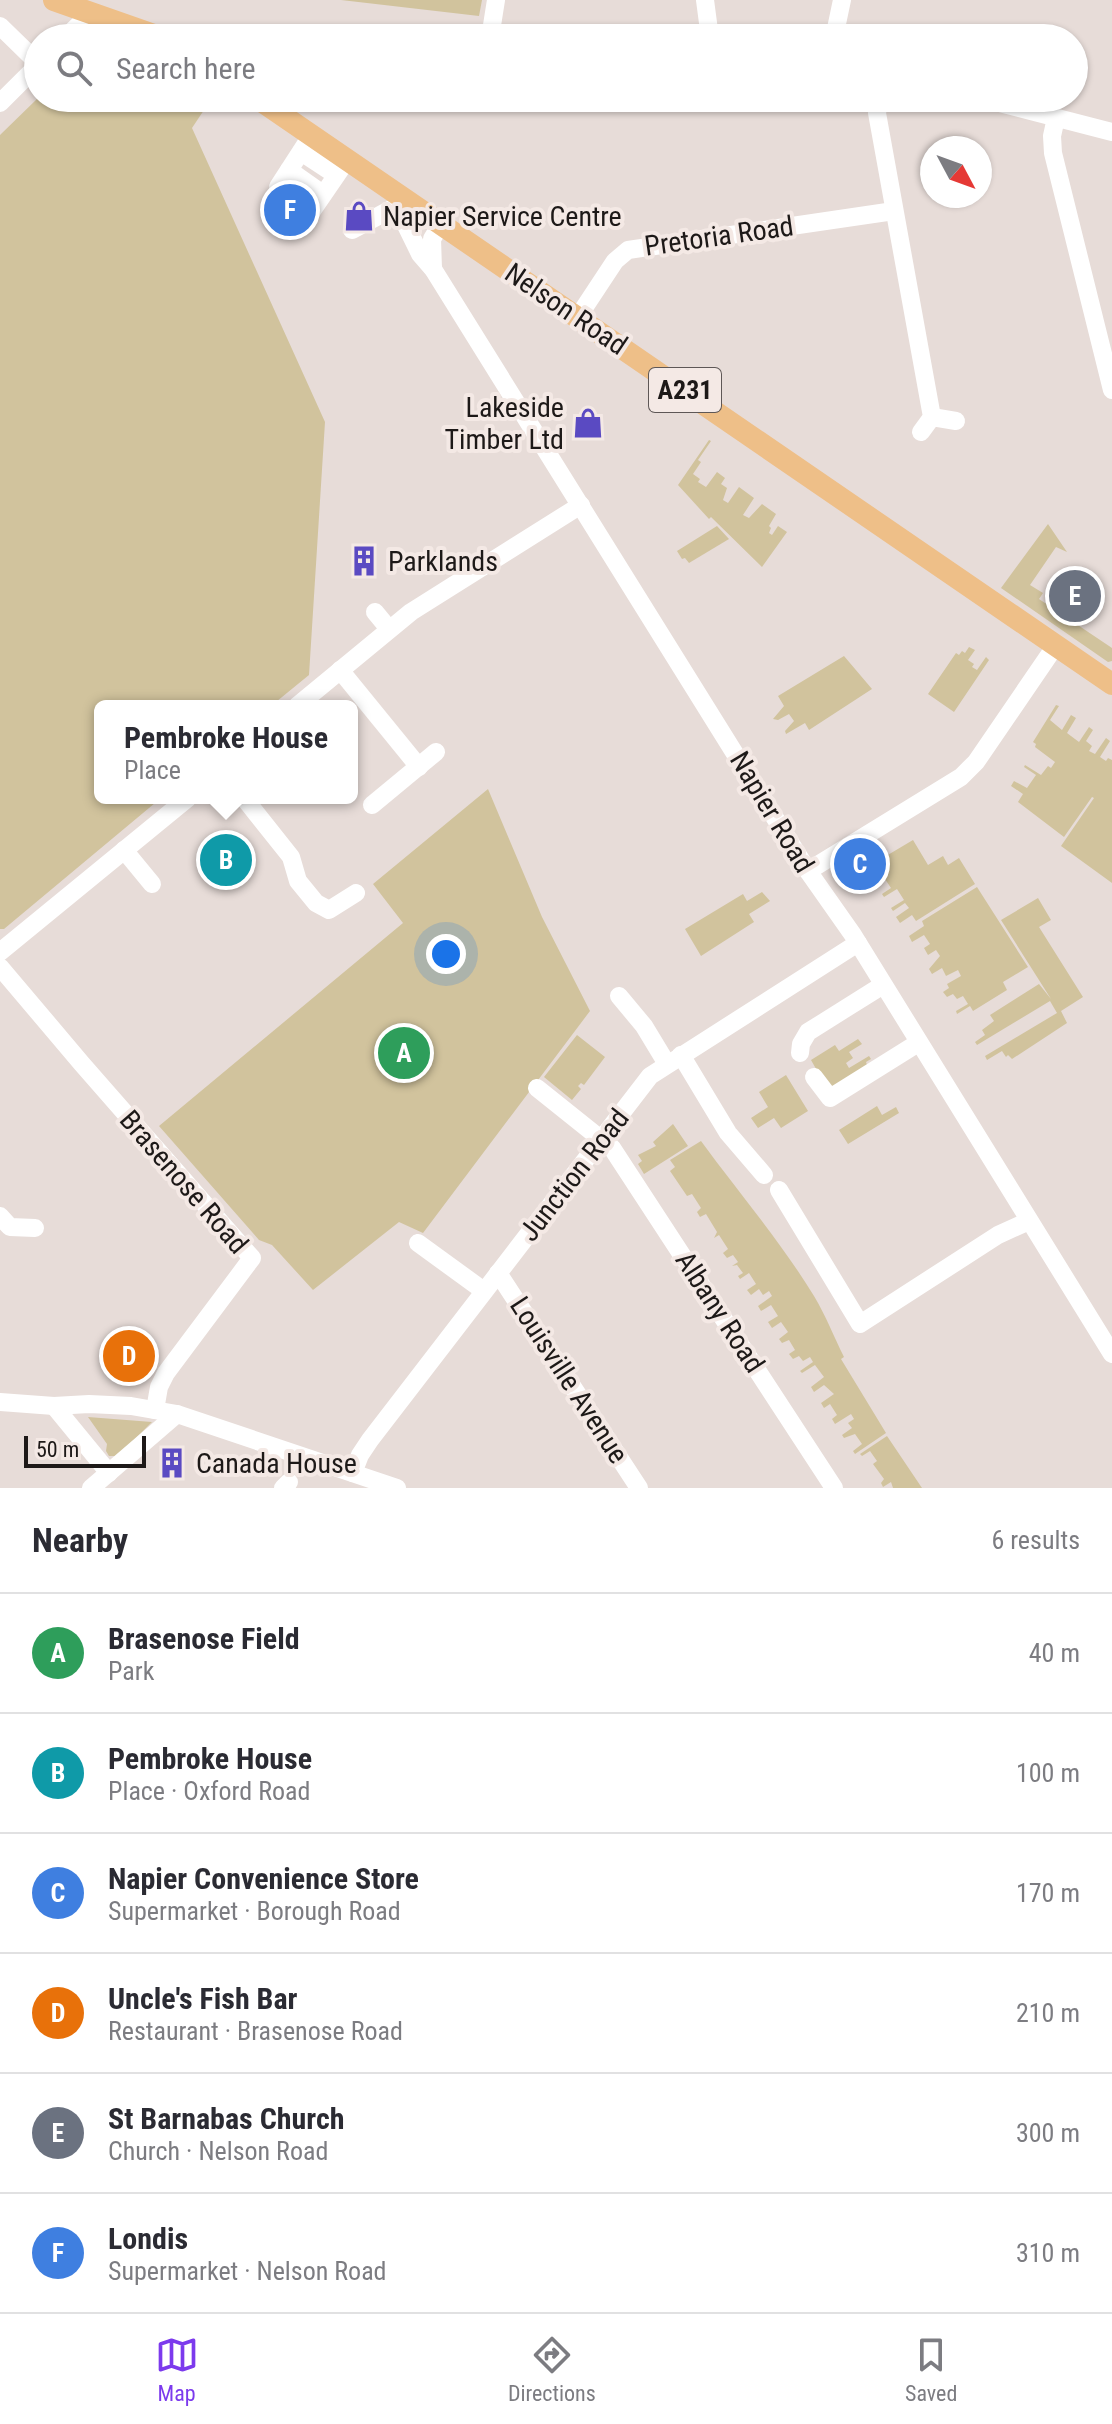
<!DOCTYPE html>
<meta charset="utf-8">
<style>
body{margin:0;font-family:"Roboto Condensed",sans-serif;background:#f2f2f3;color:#2b2b33}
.compass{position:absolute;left:920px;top:136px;width:72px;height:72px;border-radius:50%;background:#fff;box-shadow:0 2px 6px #0004;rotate:131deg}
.scale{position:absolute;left:24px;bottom:20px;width:122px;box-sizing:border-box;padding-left:8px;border:4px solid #1d1918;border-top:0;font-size:22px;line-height:28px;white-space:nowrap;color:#1d1918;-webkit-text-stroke:6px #f4e9e5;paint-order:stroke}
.you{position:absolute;left:446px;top:954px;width:28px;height:28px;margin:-20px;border:6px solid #fff;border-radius:50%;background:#1a73e8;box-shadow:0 0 0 12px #1a73e833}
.badge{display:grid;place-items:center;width:52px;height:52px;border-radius:50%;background:#7c3aed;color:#fff;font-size:26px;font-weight:700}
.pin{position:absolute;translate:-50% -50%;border:4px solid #fff;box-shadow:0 2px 8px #0006}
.popup{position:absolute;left:94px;top:700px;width:264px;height:104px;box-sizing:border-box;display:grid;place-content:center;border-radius:12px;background:#fff;filter:drop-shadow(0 2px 6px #0005);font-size:26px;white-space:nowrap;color:#7c7c81}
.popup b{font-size:30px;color:#2b2b33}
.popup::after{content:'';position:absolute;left:50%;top:100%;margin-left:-16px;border:16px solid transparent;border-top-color:#fff}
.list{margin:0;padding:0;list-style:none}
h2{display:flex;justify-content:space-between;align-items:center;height:104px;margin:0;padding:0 32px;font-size:34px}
h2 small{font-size:26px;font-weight:400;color:#7c7c81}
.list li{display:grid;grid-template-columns:52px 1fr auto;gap:24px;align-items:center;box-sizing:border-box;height:120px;padding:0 32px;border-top:2px solid #e1e1e2}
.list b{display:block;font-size:30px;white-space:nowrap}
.list p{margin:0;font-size:26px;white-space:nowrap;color:#7c7c81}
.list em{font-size:26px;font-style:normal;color:#7c7c81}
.icon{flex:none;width:44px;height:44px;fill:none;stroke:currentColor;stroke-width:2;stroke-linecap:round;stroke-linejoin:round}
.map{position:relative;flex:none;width:1112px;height:1488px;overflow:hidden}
.search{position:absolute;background:#fff;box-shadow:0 2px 6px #0004;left:24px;right:24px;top:24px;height:88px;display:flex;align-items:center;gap:20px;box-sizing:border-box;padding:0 28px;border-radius:44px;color:#7c7c81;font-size:30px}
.sheet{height:824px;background:#fff}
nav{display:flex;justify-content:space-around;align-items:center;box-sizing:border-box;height:112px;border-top:2px solid #e1e1e2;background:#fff;font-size:22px;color:#7c7c81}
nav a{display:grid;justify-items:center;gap:4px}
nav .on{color:#7c3aed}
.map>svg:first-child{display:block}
.green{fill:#d1c39d}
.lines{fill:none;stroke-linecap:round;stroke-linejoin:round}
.minor{stroke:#fff;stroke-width:18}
.major{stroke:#eebf88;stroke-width:22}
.labels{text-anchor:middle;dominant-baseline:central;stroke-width:8;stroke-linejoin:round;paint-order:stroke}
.shield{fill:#f4e9e5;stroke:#5e5756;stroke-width:2}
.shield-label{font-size:26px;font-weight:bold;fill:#1d1918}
.poi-label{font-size:28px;fill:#1d1918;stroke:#f4e9e5;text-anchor:start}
.street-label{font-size:28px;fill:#1d1918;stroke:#f4e9e5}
</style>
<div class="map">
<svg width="1112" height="1488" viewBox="0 0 1112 1488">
<rect width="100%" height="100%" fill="#e7dcd8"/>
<g class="green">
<polygon points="341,0 482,0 479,16"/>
<polygon points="38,98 212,98 192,128 325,422 309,675 271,706 100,706 100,798 161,798 4,929 0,929 0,135"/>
<polygon points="709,440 711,441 698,460 701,462 693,474 700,479 698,482 706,487 717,472 725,478 721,484 727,488 723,500 728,503 739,487 754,498 743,515 749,518 762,504 776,514 769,526 771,528 769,533 772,535 778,526 787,532 762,567 711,517 709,519 678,485"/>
<polygon points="1048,524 1067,552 1056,547 1030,585 1043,593 1039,599 1112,648 1112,661 1108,662 1001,588"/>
<polygon points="717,526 729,539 689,563 685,558 682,559 677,551"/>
<polygon points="969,647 975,650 968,660 974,664 972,667 977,670 986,657 989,660 954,712 928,694 956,653 959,655 962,651 965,653"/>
<polygon points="844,656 872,689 809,730 805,723 786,734 785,731 794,721 789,714 778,720 773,719 784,706 778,696"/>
<polygon points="1056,705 1059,706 1050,720 1062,730 1071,715 1076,718 1067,733 1079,742 1089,727 1093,730 1086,741 1092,746 1089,751 1095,754 1106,738 1110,741 1100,757 1106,761 1108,758 1112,760 1112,883 1061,846 1094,798 1092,797 1064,837 1018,802 1023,794 1011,786 1014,781 1027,788 1036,775 1024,767 1025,765 1041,775 1048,766 1051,768 1055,762 1035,747 1036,744 1033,742"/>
<polygon points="488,789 542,917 590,1011 423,1233 399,1222 313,1290 272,1245 259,1240 159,1126 403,923 373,884"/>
<polygon points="913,840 928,865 943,856 948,865 959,858 975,884 916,921 912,915 900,923 896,917 909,908 905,903 893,911 891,908 904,900 897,889 884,897 882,894 891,888 885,879 878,883 872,874 880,869 876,862"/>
<polygon points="977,887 1028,967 1003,982 1007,990 973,1011 970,1006 957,1014 956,1011 968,1004 963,996 957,999 953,994 947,997 943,992 949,988 947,984 961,976 958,970 946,976 942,968 932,974 929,969 940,956 936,950 928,955 924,948 930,944 924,935 912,942 909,936 924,926 922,921"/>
<polygon points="762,892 770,901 749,914 754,922 701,956 685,929 743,894 747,901"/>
<polygon points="1038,898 1051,920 1039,927 1083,997 1061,1011 1067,1023 1012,1059 1008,1055 1006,1057 1002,1051 987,1060 985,1056 1057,1013 1050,1001 977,1045 975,1042 985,1035 982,1030 994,1021 990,1015 1039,984 1051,999 1001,920"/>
<polygon points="577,1035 605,1057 584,1085 581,1083 578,1086 581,1089 572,1100 544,1077"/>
<polygon points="858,1039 862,1044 849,1052 853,1058 846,1063 849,1068 869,1056 871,1059 866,1062 867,1065 828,1090 811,1060 835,1045 839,1051"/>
<polygon points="786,1075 808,1111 781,1128 774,1118 758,1128 751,1118 768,1107 759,1092"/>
<polygon points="877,1106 882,1115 896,1107 899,1113 848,1144 839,1130"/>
<polygon points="673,1124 688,1146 644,1174 638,1164 642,1161 638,1155 656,1146 653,1142"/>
<path d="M701 1141C739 1193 781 1242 814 1296 826 1316 834 1337 844 1357L841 1359 886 1433 855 1454 853 1451 862 1444 855 1434 844 1438 842 1435 852 1428 848 1423 854 1419 851 1414 835 1424 832 1419 837 1415 830 1404 824 1408 821 1403 834 1394 824 1385 814 1392 811 1387 824 1377 815 1365 802 1373 800 1371 813 1362 810 1357 803 1361 799 1356 793 1359 789 1354 795 1350 789 1340 782 1343 779 1339 788 1332 781 1322 772 1328 768 1322 778 1316 771 1305 761 1311 758 1306 772 1296 769 1291 763 1295 759 1289 751 1295 747 1290 756 1284 749 1273 740 1279 738 1276 743 1273 737 1265 732 1266 738 1262 733 1255 727 1258 723 1253 728 1249 719 1235 714 1238 717 1232 706 1214 700 1217 697 1212 701 1208 692 1194 687 1196 670 1171 675 1167 670 1160Z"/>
<polygon points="88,1417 152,1422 118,1456 109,1456 106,1451 107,1444"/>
<polygon points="887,1436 922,1488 893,1488 891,1482 883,1487 881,1483 884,1479 873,1464 877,1461 870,1451 862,1456 860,1454"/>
</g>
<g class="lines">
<g class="minor">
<polyline points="705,0 710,38"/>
<polyline points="0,26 38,63"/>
<polyline points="158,36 188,38"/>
<polyline points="65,38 90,14"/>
<polyline points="490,38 496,0"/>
<polyline points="834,38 842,0"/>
<polyline points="880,98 877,113 932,417 921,432"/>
<polyline points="980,98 1112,132"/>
<polyline points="0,103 38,65"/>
<polyline points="1056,118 1052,136 1053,153 1112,390"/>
<polyline points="311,136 278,187 312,211 347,160"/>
<polyline points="301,152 336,175"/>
<polyline points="289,170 323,194"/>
<polyline points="400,197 397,207 420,254 433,269 808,871 853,935 1112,1354"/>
<polyline points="352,230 397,206"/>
<polyline points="433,269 432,239 441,224"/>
<polyline points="578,317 615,261 628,250 894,211"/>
<polyline points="932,417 956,421"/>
<polyline points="375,612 389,629"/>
<polyline points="340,670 419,767"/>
<polyline points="297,706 411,612 581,505"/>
<polyline points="244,798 291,857 298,881 316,903 329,910 356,893"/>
<polyline points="372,805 436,752"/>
<polyline points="124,850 152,884"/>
<polyline points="808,871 961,777 976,762 1056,645"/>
<polyline points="0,952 188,798"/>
<polyline points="0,967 82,1064 252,1258 166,1373 159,1387 155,1410"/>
<polyline points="619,996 644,1026 667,1064"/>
<polyline points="800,1053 801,1044 808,1032 883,985"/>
<polyline points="681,1055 728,1133 764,1175"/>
<polyline points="814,1077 830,1098 918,1043"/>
<polyline points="537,1088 612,1148 834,1488"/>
<polyline points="779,1190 860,1324 998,1235 1029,1221"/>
<polyline points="0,1216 10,1227 35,1228"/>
<polyline points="418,1243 484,1291"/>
<polyline points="498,1273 639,1488"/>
<polyline points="0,1402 54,1406 89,1404 131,1406 177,1414 397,1488"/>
<polyline points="54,1406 109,1473"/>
<polyline points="353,1473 360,1455 370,1440 650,1076 858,943"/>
<polyline points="91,1488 177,1414"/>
<polyline points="283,1488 289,1482"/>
</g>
<g class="major">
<polyline points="54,0 162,38"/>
<polyline points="257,98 1112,684"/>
</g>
</g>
<defs>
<g id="shop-bare" transform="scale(2.4)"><path d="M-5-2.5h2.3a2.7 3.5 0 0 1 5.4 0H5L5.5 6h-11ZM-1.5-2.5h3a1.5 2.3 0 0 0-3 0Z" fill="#5a4ac2" stroke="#f4e9e5" stroke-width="2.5" paint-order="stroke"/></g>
<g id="building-bare" transform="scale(2.4)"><path d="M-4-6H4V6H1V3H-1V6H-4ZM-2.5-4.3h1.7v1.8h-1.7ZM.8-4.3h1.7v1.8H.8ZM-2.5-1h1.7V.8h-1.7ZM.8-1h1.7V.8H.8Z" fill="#5a4ac2" stroke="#f4e9e5" stroke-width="2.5" paint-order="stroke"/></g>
</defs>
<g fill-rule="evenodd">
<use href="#shop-bare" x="359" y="216"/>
<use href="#shop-bare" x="588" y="423"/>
<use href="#building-bare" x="364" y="561"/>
<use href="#building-bare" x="172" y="1463"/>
</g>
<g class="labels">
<rect class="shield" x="649" y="368" width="72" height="44" rx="6"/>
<g class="shield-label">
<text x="685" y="390">A231</text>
</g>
<g class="poi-label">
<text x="383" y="216">Napier Service Centre</text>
<text x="564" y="407" text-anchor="end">Lakeside<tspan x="564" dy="32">Timber Ltd</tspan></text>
<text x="388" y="561">Parklands</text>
<text x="196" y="1463">Canada House</text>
</g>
<g class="street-label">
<text transform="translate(719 236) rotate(-8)">Pretoria Road</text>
<text transform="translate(566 309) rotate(34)">Nelson Road</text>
<text transform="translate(772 812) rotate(59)">Napier Road</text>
<text transform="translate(574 1175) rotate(-52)">Junction Road</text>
<text transform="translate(184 1182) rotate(49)">Brasenose Road</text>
<text transform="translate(720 1312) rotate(57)">Albany Road</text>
<text transform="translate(569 1380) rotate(57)">Louisville Avenue</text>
</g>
</g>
</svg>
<svg class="compass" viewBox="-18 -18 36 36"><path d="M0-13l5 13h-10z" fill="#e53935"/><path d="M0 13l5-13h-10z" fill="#7c7c81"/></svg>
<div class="scale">50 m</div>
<div class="you"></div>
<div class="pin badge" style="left:404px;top:1053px;background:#2e9e5b">A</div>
<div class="pin badge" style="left:226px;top:860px;background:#0f9aa8">B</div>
<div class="popup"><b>Pembroke House</b>Place</div>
<div class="pin badge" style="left:860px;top:864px;background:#3f7fe0">C</div>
<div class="pin badge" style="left:129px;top:1356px;background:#e8710a">D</div>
<div class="pin badge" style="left:1075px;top:596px;background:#6b7280">E</div>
<div class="pin badge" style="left:290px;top:210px;background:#3f7fe0">F</div>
<div class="search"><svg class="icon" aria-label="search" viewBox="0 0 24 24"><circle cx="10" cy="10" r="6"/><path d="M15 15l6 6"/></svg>Search here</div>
</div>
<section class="sheet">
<h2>Nearby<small>6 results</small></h2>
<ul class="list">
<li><span class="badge" style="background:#2e9e5b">A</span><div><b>Brasenose Field</b><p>Park</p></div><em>40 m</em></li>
<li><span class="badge" style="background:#0f9aa8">B</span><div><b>Pembroke House</b><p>Place · Oxford Road</p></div><em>100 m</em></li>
<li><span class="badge" style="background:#3f7fe0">C</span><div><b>Napier Convenience Store</b><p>Supermarket · Borough Road</p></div><em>170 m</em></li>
<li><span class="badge" style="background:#e8710a">D</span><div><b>Uncle's Fish Bar</b><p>Restaurant · Brasenose Road</p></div><em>210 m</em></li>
<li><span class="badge" style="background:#6b7280">E</span><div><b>St Barnabas Church</b><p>Church · Nelson Road</p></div><em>300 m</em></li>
<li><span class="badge" style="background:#3f7fe0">F</span><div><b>Londis</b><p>Supermarket · Nelson Road</p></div><em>310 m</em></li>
</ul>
</section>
<nav>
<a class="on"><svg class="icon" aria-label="map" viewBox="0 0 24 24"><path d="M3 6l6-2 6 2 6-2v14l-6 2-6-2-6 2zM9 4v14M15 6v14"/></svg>Map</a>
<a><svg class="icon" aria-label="directions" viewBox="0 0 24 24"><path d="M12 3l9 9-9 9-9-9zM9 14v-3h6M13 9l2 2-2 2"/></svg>Directions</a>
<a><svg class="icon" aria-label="saved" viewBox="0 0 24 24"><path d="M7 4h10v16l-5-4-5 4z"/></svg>Saved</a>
</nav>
